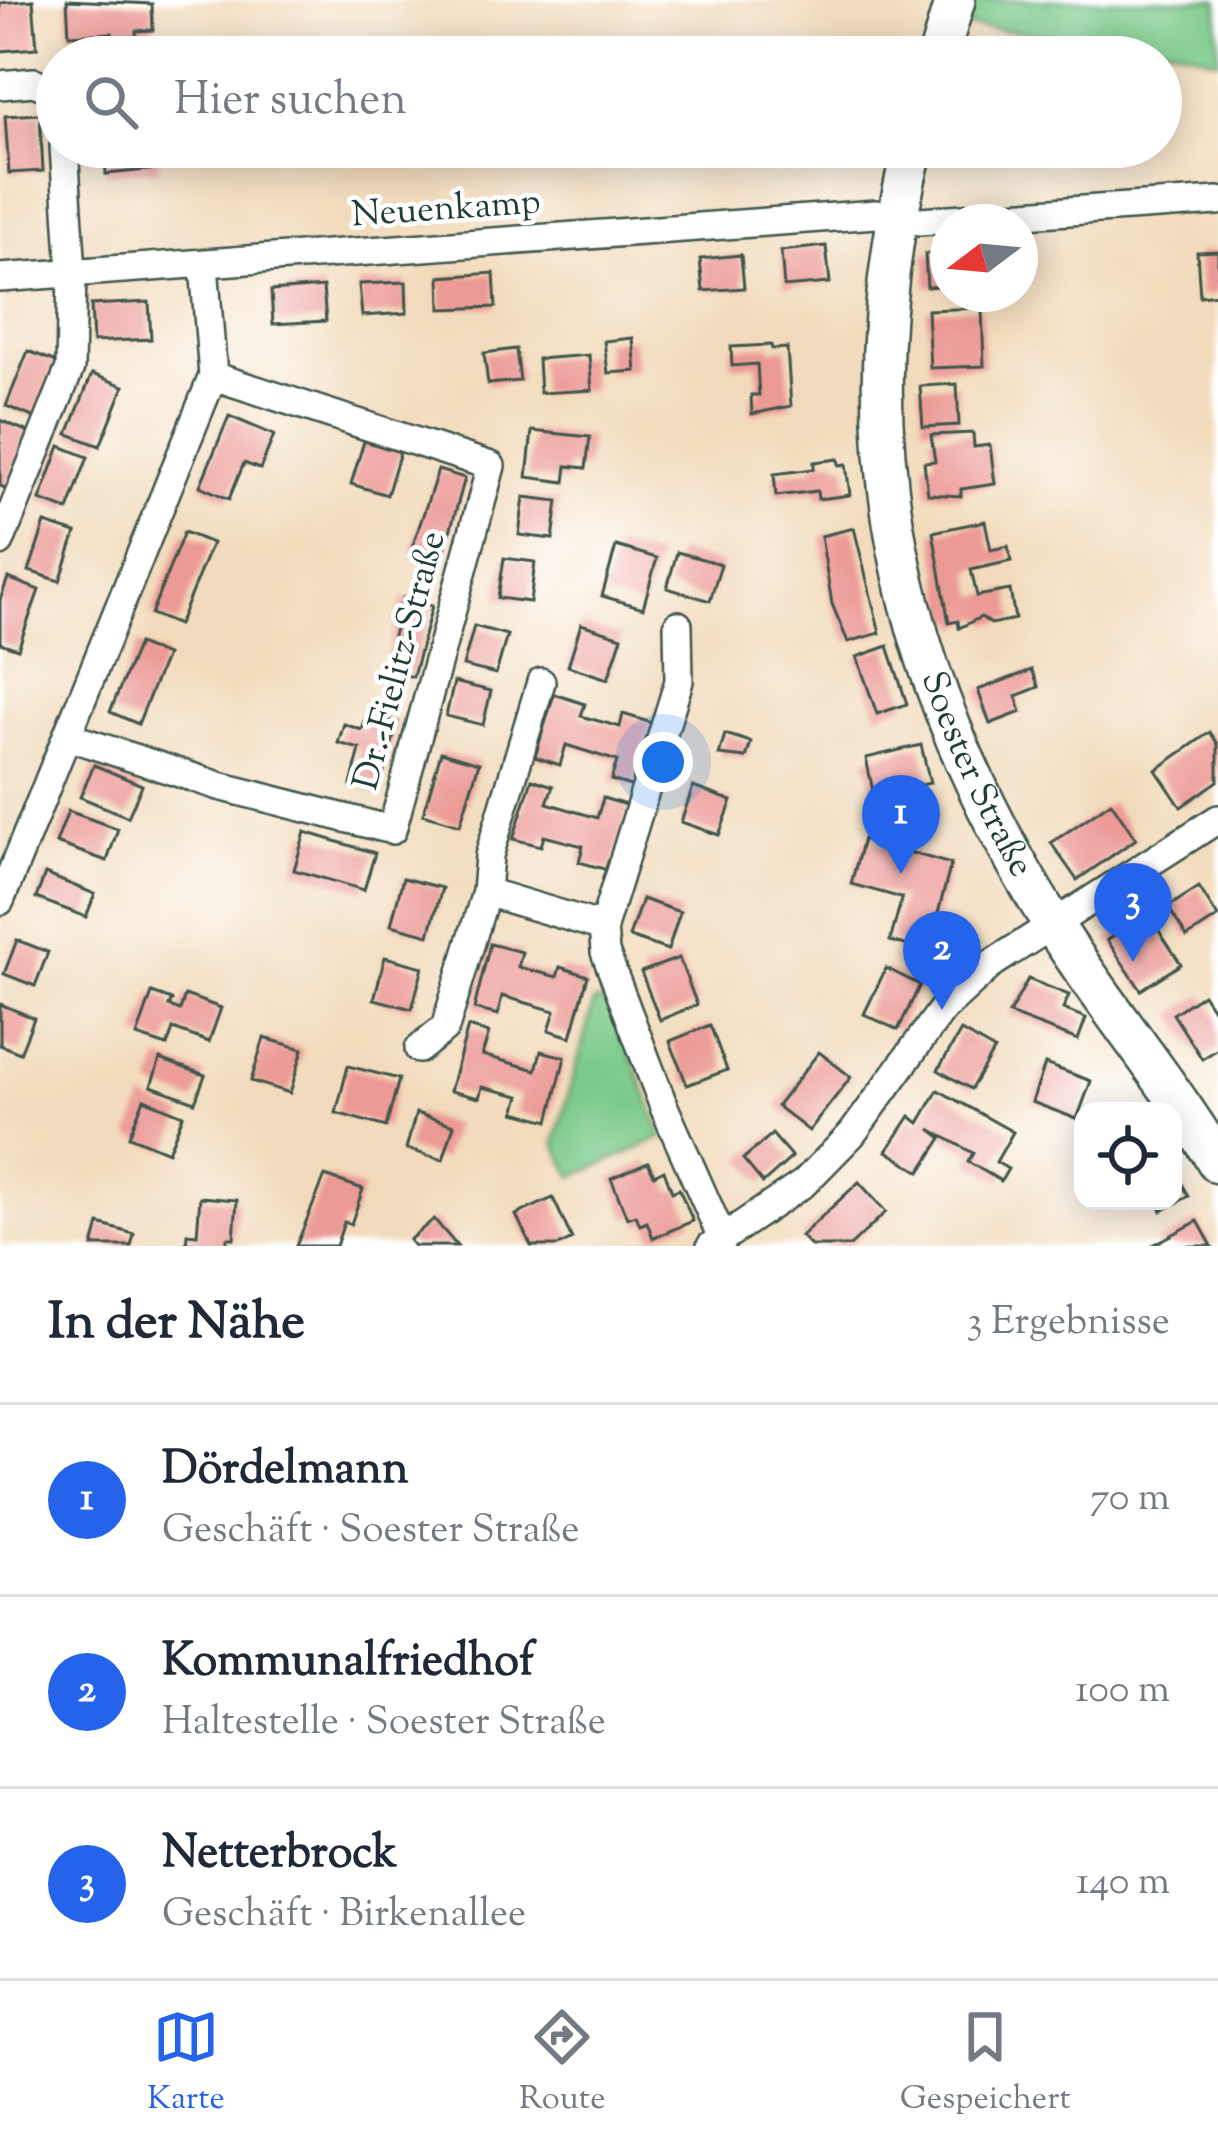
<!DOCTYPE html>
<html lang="de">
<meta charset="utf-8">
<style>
body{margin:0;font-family:"Sorts Mill Goudy",serif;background:#f6f6f7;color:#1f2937}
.controls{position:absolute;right:36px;bottom:36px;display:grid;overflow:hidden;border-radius:24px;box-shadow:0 6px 30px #0003}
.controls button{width:108px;height:108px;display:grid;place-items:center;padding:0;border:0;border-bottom:3px solid #e0e1e3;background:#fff;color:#1f2937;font:60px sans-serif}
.compass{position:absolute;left:930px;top:204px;width:108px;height:108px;border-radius:50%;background:#fff;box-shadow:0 6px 30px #0003;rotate:254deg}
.you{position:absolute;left:663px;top:762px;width:42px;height:42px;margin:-30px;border:9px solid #fff;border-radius:50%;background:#1a73e8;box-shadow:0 0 0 18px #1a73e833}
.badge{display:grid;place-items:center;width:78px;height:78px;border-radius:50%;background:#2563eb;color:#fff;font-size:39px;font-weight:700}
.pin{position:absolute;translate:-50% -99px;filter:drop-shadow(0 3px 6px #0008)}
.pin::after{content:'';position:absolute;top:63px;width:42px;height:36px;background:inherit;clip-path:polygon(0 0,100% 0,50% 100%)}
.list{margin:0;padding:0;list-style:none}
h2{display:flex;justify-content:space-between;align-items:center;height:156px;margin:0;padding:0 48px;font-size:51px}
h2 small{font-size:39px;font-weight:400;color:#747a83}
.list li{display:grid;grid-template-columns:78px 1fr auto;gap:36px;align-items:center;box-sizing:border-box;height:192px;padding:0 48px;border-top:3px solid #e0e1e3}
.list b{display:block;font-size:45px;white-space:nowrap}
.list p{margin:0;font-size:39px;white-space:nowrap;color:#747a83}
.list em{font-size:39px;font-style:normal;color:#747a83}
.icon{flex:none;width:66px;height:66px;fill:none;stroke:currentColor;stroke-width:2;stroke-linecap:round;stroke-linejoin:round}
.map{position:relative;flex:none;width:1218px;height:1246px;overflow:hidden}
.search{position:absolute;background:#fff;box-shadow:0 6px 30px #0003;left:36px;right:36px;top:36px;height:132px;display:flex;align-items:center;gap:30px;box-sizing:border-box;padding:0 42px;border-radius:66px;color:#747a83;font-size:45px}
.sheet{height:732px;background:#fff}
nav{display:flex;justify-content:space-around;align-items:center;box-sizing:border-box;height:168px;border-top:3px solid #e0e1e3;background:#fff;font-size:33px;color:#747a83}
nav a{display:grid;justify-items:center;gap:6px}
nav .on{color:#2563eb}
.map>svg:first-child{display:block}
.green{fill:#7bca8a;stroke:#4d845f;stroke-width:3}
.building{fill:#ec9a96}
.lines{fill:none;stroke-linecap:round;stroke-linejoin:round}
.street-casing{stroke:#3f5548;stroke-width:32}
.secondary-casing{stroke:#3f5548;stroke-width:44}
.street{stroke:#fff;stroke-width:27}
.secondary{stroke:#fff;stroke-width:39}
.labels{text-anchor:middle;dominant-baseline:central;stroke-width:9;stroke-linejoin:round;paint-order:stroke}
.street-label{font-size:36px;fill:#1f3d34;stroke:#fff}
</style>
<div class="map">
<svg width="1218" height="1246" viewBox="0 0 1218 1246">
<rect width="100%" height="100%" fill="#fff"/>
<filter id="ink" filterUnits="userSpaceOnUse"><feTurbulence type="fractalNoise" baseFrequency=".00833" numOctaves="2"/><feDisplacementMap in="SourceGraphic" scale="24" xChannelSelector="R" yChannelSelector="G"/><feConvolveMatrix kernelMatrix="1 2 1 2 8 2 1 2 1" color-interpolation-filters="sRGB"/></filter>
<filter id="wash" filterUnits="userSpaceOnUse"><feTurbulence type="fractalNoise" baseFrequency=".004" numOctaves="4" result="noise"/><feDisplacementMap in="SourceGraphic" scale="48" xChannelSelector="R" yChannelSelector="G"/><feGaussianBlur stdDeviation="2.7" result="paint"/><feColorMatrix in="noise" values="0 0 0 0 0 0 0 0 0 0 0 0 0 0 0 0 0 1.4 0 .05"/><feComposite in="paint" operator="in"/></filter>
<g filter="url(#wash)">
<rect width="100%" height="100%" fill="#f2dbbc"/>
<g class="green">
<polygon points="976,0 1218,0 1218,60 1174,47 968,27"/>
<polygon points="609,1000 663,1137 573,1177 555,1143 594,1002"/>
</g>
<g id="blocks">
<g class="building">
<polygon points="33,0 37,48 0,51 0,3"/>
<polygon points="67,0 152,4 153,30 136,31 138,57 113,57 112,33 69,35"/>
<polygon points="40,114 43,171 9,173 5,116"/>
<polygon points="104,147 158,147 159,169 106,174"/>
<polygon points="826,246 830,283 784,287 781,251"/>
<polygon points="1218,251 1218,294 1200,296 1197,252"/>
<polygon points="948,252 948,285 927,287 925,254"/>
<polygon points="741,255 744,288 703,291 700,259"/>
<polygon points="494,273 496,307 441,309 440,277"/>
<polygon points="406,282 407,313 362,316 359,284"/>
<polygon points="323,287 326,321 273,324 271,291"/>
<polygon points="149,302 151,339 93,342 91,305"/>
<polygon points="982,308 984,366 930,368 927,310"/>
<polygon points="633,338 636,371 608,373 604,341"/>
<polygon points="771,345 772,349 787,348 791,406 752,414 751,395 759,395 757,364 732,366 731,347"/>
<polygon points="516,349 520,381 488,384 484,353"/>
<polygon points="28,351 57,362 35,418 6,406"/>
<polygon points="589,355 592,390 540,393 538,359"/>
<polygon points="92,374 124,386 100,446 68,434"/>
<polygon points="957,384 959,425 923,427 920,386"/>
<polygon points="229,416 274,435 260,469 244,463 229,499 200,486"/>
<polygon points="0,420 31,433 8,489 0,486"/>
<polygon points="532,431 590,437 586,468 567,466 565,482 527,477"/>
<polygon points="973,433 974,447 990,445 995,484 961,489 961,496 928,494 924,462 935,461 931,435"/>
<polygon points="364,441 400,452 387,495 351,484"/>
<polygon points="60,446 88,457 68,510 40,500"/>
<polygon points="838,459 839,465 846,464 850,495 818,499 817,491 776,496 774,474 814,469 814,462"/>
<polygon points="438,470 465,478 442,560 411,551"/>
<polygon points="524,497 558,501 553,539 519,535"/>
<polygon points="985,521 991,550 1008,546 1011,561 971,570 977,596 1010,590 1015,619 991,624 981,617 959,628 958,621 949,623 933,532"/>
<polygon points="45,523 76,533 60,581 29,571"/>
<polygon points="854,528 880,633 848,642 832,604 821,536"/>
<polygon points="184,532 212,543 178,625 151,614"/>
<polygon points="616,546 657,558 643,608 602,596"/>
<polygon points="677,552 721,564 710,601 667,588"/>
<polygon points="504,558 535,562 530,602 498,598"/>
<polygon points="8,578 39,590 18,649 0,643 0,600"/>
<polygon points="403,598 432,606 413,677 384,669"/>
<polygon points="581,624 622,637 608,679 568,666"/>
<polygon points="474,626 507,635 496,674 463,666"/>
<polygon points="138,644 166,655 138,724 110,712"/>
<polygon points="888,646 907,704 877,714 857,657"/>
<polygon points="1032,670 1039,687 1016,696 1021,712 990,724 978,690"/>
<polygon points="454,682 491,691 483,725 446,716"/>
<polygon points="554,694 585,704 581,716 595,720 620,727 623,714 652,723 634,787 611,780 617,761 566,745 560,765 535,757"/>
<polygon points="368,713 398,722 378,793 351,785 360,749 338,743 344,724 362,730"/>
<polygon points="1210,732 1218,744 1218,781 1181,807 1156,770"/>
<polygon points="725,734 751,742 746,758 719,755"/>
<polygon points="921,745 930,783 874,796 866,758"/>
<polygon points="441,752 479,763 460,825 423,814"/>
<polygon points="94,765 142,785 128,817 80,797"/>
<polygon points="532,779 553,786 547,803 597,818 603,798 629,806 611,871 579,862 583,846 544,836 541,846 513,839"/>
<polygon points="693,787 732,801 719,835 681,822"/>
<polygon points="1111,802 1136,839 1077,880 1051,843"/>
<polygon points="68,811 118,829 107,861 56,843"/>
<polygon points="305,832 375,853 364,890 294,870"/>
<polygon points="863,839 951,864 928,951 890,941 902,898 851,884"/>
<polygon points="45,874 95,894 86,917 36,898"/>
<polygon points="403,878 442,888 429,935 391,925"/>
<polygon points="1199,887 1218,917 1187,937 1168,907"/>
<polygon points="642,899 680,912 668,950 629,937"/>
<polygon points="1147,913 1181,964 1141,990 1107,940"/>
<polygon points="17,940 48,952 35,986 4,974"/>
<polygon points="490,944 522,952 518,967 557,977 560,967 588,976 571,1037 549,1030 555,1011 502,996 498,1015 474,1009"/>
<polygon points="385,957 423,967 412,1009 374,999"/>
<polygon points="679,958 697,1005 660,1020 641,972"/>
<polygon points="886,968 920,985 898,1030 864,1014"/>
<polygon points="1028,979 1069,995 1063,1009 1086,1018 1078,1040 1009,1014"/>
<polygon points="152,993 172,1000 169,1006 180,1010 185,995 221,1008 209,1042 173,1029 167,1046 137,1036"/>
<polygon points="1203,994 1218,1017 1218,1049 1202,1059 1173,1014"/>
<polygon points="0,1004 34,1018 20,1053 0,1045"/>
<polygon points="710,1025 727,1070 687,1085 670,1041"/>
<polygon points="468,1027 489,1033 482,1055 536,1070 541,1051 565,1057 549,1121 515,1112 520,1096 482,1087 479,1098 450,1091"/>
<polygon points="961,1031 994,1050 971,1089 938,1070"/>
<polygon points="264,1038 303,1049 290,1093 251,1081"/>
<polygon points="819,1052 851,1077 809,1131 777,1106"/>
<polygon points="160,1059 205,1075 195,1102 151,1086"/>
<polygon points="1045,1064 1091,1081 1077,1119 1032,1102"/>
<polygon points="348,1066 399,1079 386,1127 336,1113"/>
<polygon points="938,1090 1013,1132 996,1162 1008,1169 1001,1181 968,1162 973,1153 930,1129 942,1138 920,1172 887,1151 910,1116 919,1123"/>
<polygon points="144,1099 183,1115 168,1152 129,1136"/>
<polygon points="416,1113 454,1125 443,1160 406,1149"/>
<polygon points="772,1134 792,1157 763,1183 743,1159"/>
<polygon points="648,1162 654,1175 664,1170 672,1192 679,1189 693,1221 653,1238 647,1222 640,1225 636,1215 627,1218 611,1178"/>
<polygon points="1173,1168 1189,1196 1162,1211 1157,1201 1173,1201"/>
<polygon points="325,1176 363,1189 351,1224 344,1222 336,1246 296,1246"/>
<polygon points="859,1182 886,1212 850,1246 811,1246 801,1236"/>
<polygon points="200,1197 237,1200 234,1238 227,1238 227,1246 186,1246 187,1234 197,1235"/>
<polygon points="553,1198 572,1239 558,1246 531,1246 516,1215"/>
<polygon points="434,1219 457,1246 414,1246 409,1240"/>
<polygon points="1198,1221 1212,1246 1151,1246"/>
<polygon points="99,1224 134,1234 131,1246 93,1246"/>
</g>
</g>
</g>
<g filter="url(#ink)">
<use href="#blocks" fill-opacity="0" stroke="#3f5548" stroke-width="3"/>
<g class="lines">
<g class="street-casing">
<g id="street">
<polyline points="0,85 34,82 57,92"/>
<polyline points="0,278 876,214 919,221 1218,201"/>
<polyline points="0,542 70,368 72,272 64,147"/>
<polyline points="541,682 489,856 486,892 603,927 605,952 664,1107 723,1240"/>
<polyline points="67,736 219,786 392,830 491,466 213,376"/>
<polyline points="0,901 213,376 204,265"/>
<polyline points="603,927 679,681 678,625"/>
<polyline points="419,1049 445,1028 486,892"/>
<polyline points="711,1246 804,1183 852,1134 942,1010 993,963 1218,819"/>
</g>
</g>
<g class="secondary-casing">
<g id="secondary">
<polyline points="938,57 955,0"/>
<path id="s1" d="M913 147C841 431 898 677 1052 923 1104 1005 1168 1080 1218 1163"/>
</g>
</g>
<use href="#street" class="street"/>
<use href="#secondary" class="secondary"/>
</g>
</g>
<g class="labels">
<g class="street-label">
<text transform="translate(446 210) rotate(-4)">Neuenkamp</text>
<text transform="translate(401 661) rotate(-75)">Dr.-Fielitz-Straße</text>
<text stroke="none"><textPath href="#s1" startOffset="645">Soester Straße</textPath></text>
</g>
</g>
</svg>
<div class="controls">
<button><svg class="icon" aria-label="locate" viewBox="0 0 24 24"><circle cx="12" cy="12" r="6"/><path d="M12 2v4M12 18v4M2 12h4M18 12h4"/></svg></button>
</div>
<svg class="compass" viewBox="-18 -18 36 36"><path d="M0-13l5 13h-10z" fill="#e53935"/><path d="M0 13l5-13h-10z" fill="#747a83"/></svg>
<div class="you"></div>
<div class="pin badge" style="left:901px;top:874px">1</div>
<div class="pin badge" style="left:942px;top:1010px">2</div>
<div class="pin badge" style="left:1133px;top:962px">3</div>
<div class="search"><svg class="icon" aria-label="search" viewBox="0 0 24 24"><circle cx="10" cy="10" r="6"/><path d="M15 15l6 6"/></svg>Hier suchen</div>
</div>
<section class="sheet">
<h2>In der Nähe<small>3 Ergebnisse</small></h2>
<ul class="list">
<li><span class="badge">1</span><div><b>Dördelmann</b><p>Geschäft · Soester Straße</p></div><em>70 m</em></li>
<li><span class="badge">2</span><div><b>Kommunalfriedhof</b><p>Haltestelle · Soester Straße</p></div><em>100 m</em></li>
<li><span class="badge">3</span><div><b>Netterbrock</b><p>Geschäft · Birkenallee</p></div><em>140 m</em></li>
</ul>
</section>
<nav>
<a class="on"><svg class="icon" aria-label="map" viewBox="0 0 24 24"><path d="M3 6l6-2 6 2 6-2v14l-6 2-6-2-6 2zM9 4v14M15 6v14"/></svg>Karte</a>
<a><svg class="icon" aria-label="directions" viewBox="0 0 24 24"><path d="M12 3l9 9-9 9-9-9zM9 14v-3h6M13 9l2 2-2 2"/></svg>Route</a>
<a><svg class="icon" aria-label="saved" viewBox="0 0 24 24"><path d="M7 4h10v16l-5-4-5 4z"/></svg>Gespeichert</a>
</nav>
